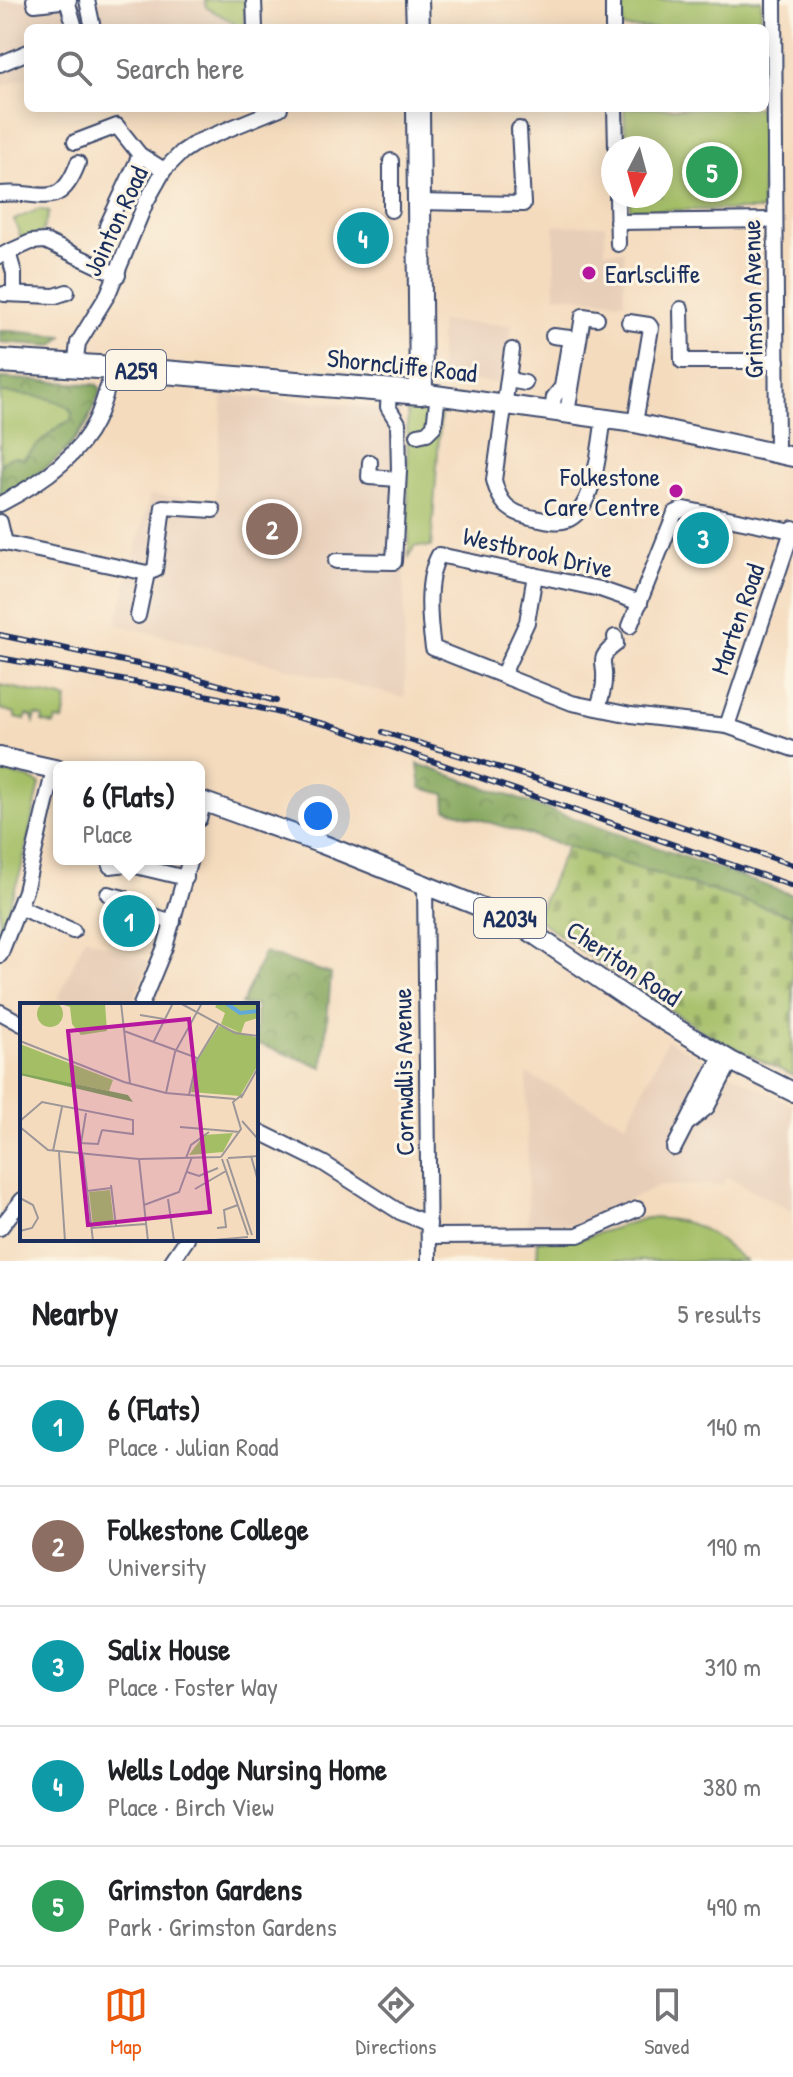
<!DOCTYPE html>
<meta charset="utf-8">
<style>
body{margin:0;font-family:"Patrick Hand",sans-serif;background:#f6f6f6;color:#202124}
.compass{position:absolute;left:601px;top:136px;width:72px;height:72px;border-radius:50%;background:#fff;box-shadow:0 4px 20px #0003;rotate:186deg}
.you{position:absolute;left:318px;top:816px;width:28px;height:28px;margin:-20px;border:6px solid #fff;border-radius:50%;background:#1a73e8;box-shadow:0 0 0 12px #1a73e833}
.badge{display:grid;place-items:center;width:52px;height:52px;border-radius:50%;background:#ea580c;color:#fff;font-size:26px;font-weight:700}
.pin{position:absolute;translate:-50% -50%;border:4px solid #fff;box-shadow:0 2px 8px #0006}
.popup{position:absolute;left:53px;top:761px;width:152px;height:104px;box-sizing:border-box;display:grid;place-content:center;border-radius:12px;background:#fff;filter:drop-shadow(0 2px 6px #0005);font-size:26px;white-space:nowrap;color:#757577}
.popup b{font-size:30px;color:#202124}
.popup::after{content:'';position:absolute;left:50%;top:100%;margin-left:-16px;border:16px solid transparent;border-top-color:#fff}
.list{margin:0;padding:0;list-style:none}
h2{display:flex;justify-content:space-between;align-items:center;height:104px;margin:0;padding:0 32px;font-size:34px}
h2 small{font-size:26px;font-weight:400;color:#757577}
.list li{display:grid;grid-template-columns:52px 1fr auto;gap:24px;align-items:center;box-sizing:border-box;height:120px;padding:0 32px;border-top:2px solid #e0e0e0}
.list b{display:block;font-size:30px;white-space:nowrap}
.list p{margin:0;font-size:26px;white-space:nowrap;color:#757577}
.list em{font-size:26px;font-style:normal;color:#757577}
.icon{flex:none;width:44px;height:44px;fill:none;stroke:currentColor;stroke-width:2;stroke-linecap:round;stroke-linejoin:round}
.map{position:relative;flex:none;width:793px;height:1261px;overflow:hidden}
.search{position:absolute;background:#fff;box-shadow:0 4px 20px #0003;left:24px;right:24px;top:24px;height:88px;display:flex;align-items:center;gap:20px;box-sizing:border-box;padding:0 28px;border-radius:12px;color:#757577;font-size:30px}
.sheet{height:704px;background:#fff}
nav{display:flex;justify-content:space-around;align-items:center;box-sizing:border-box;height:112px;border-top:2px solid #e0e0e0;background:#fff;font-size:22px;color:#757577}
nav a{display:grid;justify-items:center;gap:4px}
nav .on{color:#ea580c}
.map>svg:first-child{display:block}
.built{fill:#e7ceb8}
.green{fill:#a3be65;stroke:#5f7662;stroke-width:2}
.forest{fill:url(#forest-crowns);stroke:#4e6a5c;stroke-width:2}
.cemetery{fill:url(#cemetery-stones);stroke:#5f7662;stroke-width:2}
.lines{fill:none;stroke-linecap:round;stroke-linejoin:round}
.minor-casing{stroke:#3c496c;stroke-width:18}
.major-casing{stroke:#3c496c;stroke-width:22}
.highway-casing{stroke:#3c496c;stroke-width:26}
.minor{stroke:#fff;stroke-width:14}
.major{stroke:#fff;stroke-width:18}
.highway{stroke:#fff;stroke-width:22}
.rail-casing{stroke:#1b2f5e;stroke-width:6}
.rail{stroke:#fcf5e5;stroke-width:3;stroke-dasharray:9;stroke-linecap:butt}
.poi-dot{fill:#b5179e;stroke:#fcf5e5;stroke-width:3}
.labels{text-anchor:middle;dominant-baseline:central;stroke-width:6;stroke-linejoin:round;paint-order:stroke}
.shield{fill:#fcf5e5;stroke:#5e6a86;stroke-width:2}
.shield-label{font-size:24px;font-weight:bold;fill:#1b2f5e}
.street-label{font-size:26px;fill:#1b2f5e;stroke:#fcf5e5}
.poi-label{font-size:26px;fill:#1b2f5e;stroke:#fcf5e5;text-anchor:start}
.inset-river{fill:none;stroke:#62a8d8;stroke-width:4}
.inset-road{fill:none;stroke:#9d9698;stroke-width:2}
.view{fill:#b5179e;fill-opacity:0.15;stroke:#b5179e;stroke-width:4}
.inset-edge{fill:none;stroke:#1b2f5e;stroke-width:4}
</style>
<div class="map">
<svg width="793" height="1261" viewBox="0 0 793 1261">
<defs>
<pattern id="forest-crowns" width="20" height="18" patternUnits="userSpaceOnUse" patternTransform="scale(2)"><rect width="20" height="18" fill="#82a55a"/><path d="M2 6a3 3 0 1 1 6 0M12 15a3 3 0 1 1 6 0" fill="none" stroke="#6a874e"/></pattern>
<pattern id="cemetery-stones" width="16" height="16" patternUnits="userSpaceOnUse" patternTransform="scale(2)"><rect width="16" height="16" fill="#a3be65"/><path d="M2 7V4a2 2 0 0 1 4 0v3zM10 15v-3a2 2 0 0 1 4 0v3z" fill="#849b56"/></pattern>
</defs>
<rect width="100%" height="100%" fill="#fcf5e5"/>
<filter id="ink" filterUnits="userSpaceOnUse"><feTurbulence type="fractalNoise" baseFrequency=".0125" numOctaves="2"/><feDisplacementMap in="SourceGraphic" scale="16" xChannelSelector="R" yChannelSelector="G"/><feConvolveMatrix kernelMatrix="1 2 1 2 8 2 1 2 1" color-interpolation-filters="sRGB"/></filter>
<filter id="wash" filterUnits="userSpaceOnUse"><feTurbulence type="fractalNoise" baseFrequency=".006" numOctaves="4" result="noise"/><feDisplacementMap in="SourceGraphic" scale="32" xChannelSelector="R" yChannelSelector="G"/><feGaussianBlur stdDeviation="1.8" result="paint"/><feColorMatrix in="noise" values="0 0 0 0 0 0 0 0 0 0 0 0 0 0 0 0 0 1.4 0 .05"/><feComposite in="paint" operator="in"/></filter>
<g filter="url(#wash)">
<rect width="100%" height="100%" fill="#f4dbbe"/>
<g class="built">
<polygon points="0,0 243,0 244,28 28,28 28,77 0,87"/>
<polygon points="605,225 605,251 624,251 624,302 555,295 554,226"/>
<polygon points="440,321 512,325 509,346 506,346 501,384 440,376"/>
<polygon points="223,394 402,410 405,698 116,624 150,495 215,500"/>
<polygon points="85,937 149,962 131,1005 72,1005 58,999"/>
<polygon points="667,1040 793,1106 793,1212 727,1177 722,1185 658,1186 579,1223 528,1228 527,1074 626,1124"/>
</g>
<g class="green">
<polygon points="205,0 245,0 245,26 235,27 233,22 206,7"/>
<polygon points="622,0 761,0 761,28 623,28"/>
<polygon points="624,108 762,108 762,210 630,210 629,196 661,196 661,148 626,148"/>
<polygon points="39,209 49,212 42,233 21,238 14,220"/>
<polygon points="0,378 97,385 89,422 68,449 0,496"/>
<polygon points="407,408 441,411 431,547 415,546 409,557"/>
<polygon points="0,685 67,699 63,721 56,720 54,725 42,722 43,717 36,715 34,722 32,716 27,715 25,720 15,718 15,713 0,709"/>
<polygon points="0,772 29,778 40,784 21,870 0,933"/>
<path d="M646 1218C697 1219 707 1229 745 1261H537L538 1239 583 1238Z"/>
</g>
<g class="forest">
<polygon points="0,331 9,331 63,336 53,346 0,342"/>
<path d="M0 378 97 385 101 389C79 447 53 468 0 496V465C8 458 12 454 22 459 36 448 56 424 71 421L72 412C62 396 19 394 0 393Z"/>
<polygon points="418,764 793,895 793,916 446,809 445,794 421,788"/>
<polygon points="264,953 331,974 323,1067 256,1043 256,1005 241,1005"/>
</g>
<polygon class="cemetery" points="567,846 793,916 793,1076 711,1036 617,976 536,918"/>
</g>
<g filter="url(#ink)">
<g class="lines">
<g class="minor-casing">
<g id="minor">
<polyline points="34,0 35,4 69,0"/>
<polyline points="67,0 75,28"/>
<polyline points="87,0 93,28"/>
<polyline points="254,0 255,28"/>
<polyline points="613,0 613,28"/>
<polyline points="774,0 777,454"/>
<polyline points="0,64 28,52"/>
<polyline points="615,108 616,148"/>
<polyline points="75,142 117,126 140,155 164,170"/>
<polyline points="391,161 391,210"/>
<path d="M0 194C40 189 59 214 78 163"/>
<polyline points="617,196 618,244"/>
<polyline points="418,202 523,204 519,129"/>
<polyline points="617,222 774,220"/>
<polyline points="107,226 140,155"/>
<polyline points="8,252 14,273 14,293"/>
<polyline points="0,256 31,242 45,241 118,275"/>
<polyline points="4,294 55,296 67,292"/>
<polyline points="681,309 682,361 777,361"/>
<polyline points="629,322 649,325 651,328 635,423"/>
<path d="M512 350 494 480C499 501 507 512 530 517 541 519 556 524 567 520 596 509 599 445 604 418"/>
<polyline points="75,367 78,343 108,294 146,202 164,170 182,152 197,142 280,108"/>
<polyline points="509,380 525,383"/>
<polyline points="552,411 554,397 562,387 570,338 553,336"/>
<polyline points="567,413 583,316 597,318"/>
<polyline points="418,435 427,433 434,426 438,395"/>
<polyline points="370,462 369,477 398,479"/>
<path d="M0 504C35 486 78 458 95 422 104 405 107 385 114 368"/>
<polyline points="0,522 5,543"/>
<polyline points="0,542 147,573"/>
<polyline points="336,561 394,562 399,471 398,423 388,407 389,389"/>
<path d="M640 603 600 589 439 555C425 580 429 620 433 648L572 703 631 715 727 726 793 749"/>
<polyline points="138,616 147,573 155,570 163,507 213,510"/>
<polyline points="630,626 675,513 684,509 792,531"/>
<polyline points="503,674 527,622 535,575"/>
<path d="M598 708C600 700 604 690 604 681 606 661 595 660 616 644L615 637"/>
<polyline points="727,726 793,528"/>
<polyline points="199,819 204,801"/>
<polyline points="110,866 127,864 186,878"/>
<polyline points="425,883 429,1261"/>
<polyline points="108,894 124,898 134,910 173,922"/>
<polyline points="19,907 73,931"/>
<polyline points="0,955 25,891 54,769"/>
<polyline points="141,1005 165,947 190,859"/>
<polyline points="0,1012 22,1024"/>
<polyline points="689,1122 707,1107 731,1061"/>
<polyline points="256,1130 323,1163 400,1212 429,1224"/>
<polyline points="674,1148 722,1055"/>
<polyline points="0,1228 22,1200"/>
<polyline points="429,1236 578,1235 637,1209"/>
<polyline points="172,1261 187,1239"/>
</g>
</g>
<g class="major-casing">
<g id="major">
<polyline points="421,393 635,423 793,457"/>
<polyline points="0,757 59,770"/>
<polyline points="199,800 322,844 513,920 644,1009 731,1061 793,1092"/>
</g>
</g>
<g class="highway-casing">
<g id="highway">
<polyline points="417,0 418,28"/>
<polyline points="0,361 114,368 421,393 418,108"/>
</g>
</g>
<use href="#minor" class="minor"/>
<use href="#major" class="major"/>
<use href="#highway" class="highway"/>
<g class="rail-casing">
<g id="rail">
<polyline points="0,635 166,670 276,701"/>
<polyline points="0,658 215,697 328,725 793,886"/>
<polyline points="383,732 602,799 793,865"/>
</g>
</g>
<use href="#rail" class="rail"/>
</g>
</g>
<g class="poi-dot">
<circle cx="589" cy="273" r="8"/>
<circle cx="676" cy="491" r="8"/>
</g>
<g class="labels">
<g class="shield">
<rect x="106" y="350" width="60" height="40" rx="6"/>
<rect x="474" y="898" width="72" height="40" rx="6"/>
</g>
<g class="shield-label">
<text x="136" y="370">A259</text>
<text x="510" y="918">A2034</text>
</g>
<g class="street-label">
<text transform="translate(115 221) rotate(-65)">Jointon Road</text>
<text transform="translate(752 299) rotate(-91)">Grimston Avenue</text>
<text transform="translate(402 365) rotate(6)">Shorncliffe Road</text>
<text transform="translate(538 552) rotate(13)">Westbrook Drive</text>
<text transform="translate(737 619) rotate(-71)">Marten Road</text>
<text transform="translate(624 963) rotate(34)">Cheriton Road</text>
<text transform="translate(403 1072) rotate(-91)">Cornwallis Avenue</text>
</g>
<g class="poi-label">
<text x="605" y="273">Earlscliffe</text>
<text x="660" y="476" text-anchor="end">Folkestone<tspan x="660" dy="30">Care Centre</tspan></text>
</g>
</g>
<g transform="translate(20 1003)">
<rect width="238" height="238" fill="#f4dbbe"/>
<path d="M17 11a13 13 0 1 1 26 0a13 13 0 1 1-26 0ZM38 0H85L87 28 61 32 52 21 50 4ZM198 0H238V15L225 19 221 30 201 21 205 10 195 4ZM199 23 238 35V62L220 93 171 89 177 58ZM213 130 203 149 169 152 184 132ZM90 187 94 221 73 223 69 189Z" fill="#a3be65"/>
<path d="M0 69 108 92 113 99 0 72Z" fill="#82a55a"/>
<path d="M0 41 93 77 89 88 0 70Z" fill="#a3be65"/>
<path class="inset-river" d="M206 0 220 10 238 8"/>
<path class="inset-road" d="M101 0 110 80M160 0 215 30 238 33M120 12 144 16M104 28 177 55M0 38 104 79 146 90 215 96M133 40 153 0M146 90 155 49 182 0M169 92 177 57 198 22M221 95 238 65M0 118 22 99 113 117V131L82 127M222 118 238 136M0 124 28 147 119 156M160 124 220 129M59 140 78 141 82 127M33 148 42 104M39 149 45 238M59 152 66 110M63 152 73 238M231 153 238 178M201 154 221 126 213 99 223 91M166 155 171 142 189 129M208 155 238 153M202 156 228 232M207 156 232 232M167 169 179 173 198 165M91 182 96 223M175 186 206 168M67 188 91 185M0 195 13 202 18 215 12 225 0 228M148 196 154 238M124 202 159 189 172 154M71 225 126 221M197 225 206 224 204 207 218 202M128 238 119 156 201 154M183 238 228 234"/>
<path class="view" d="M169 16 190 209 68 222 48 28Z"/>
<rect width="238" height="238" class="inset-edge"/>
</g>
</svg>
<svg class="compass" viewBox="-18 -18 36 36"><path d="M0-13l5 13h-10z" fill="#e53935"/><path d="M0 13l5-13h-10z" fill="#757577"/></svg>
<div class="you"></div>
<div class="pin badge" style="left:129px;top:921px;background:#0f9aa8">1</div>
<div class="popup"><b>6 (Flats)</b>Place</div>
<div class="pin badge" style="left:272px;top:529px;background:#8d6e63">2</div>
<div class="pin badge" style="left:703px;top:538px;background:#0f9aa8">3</div>
<div class="pin badge" style="left:363px;top:238px;background:#0f9aa8">4</div>
<div class="pin badge" style="left:712px;top:172px;background:#2e9e5b">5</div>
<div class="search"><svg class="icon" aria-label="search" viewBox="0 0 24 24"><circle cx="10" cy="10" r="6"/><path d="M15 15l6 6"/></svg>Search here</div>
</div>
<section class="sheet">
<h2>Nearby<small>5 results</small></h2>
<ul class="list">
<li><span class="badge" style="background:#0f9aa8">1</span><div><b>6 (Flats)</b><p>Place · Julian Road</p></div><em>140 m</em></li>
<li><span class="badge" style="background:#8d6e63">2</span><div><b>Folkestone College</b><p>University</p></div><em>190 m</em></li>
<li><span class="badge" style="background:#0f9aa8">3</span><div><b>Salix House</b><p>Place · Foster Way</p></div><em>310 m</em></li>
<li><span class="badge" style="background:#0f9aa8">4</span><div><b>Wells Lodge Nursing Home</b><p>Place · Birch View</p></div><em>380 m</em></li>
<li><span class="badge" style="background:#2e9e5b">5</span><div><b>Grimston Gardens</b><p>Park · Grimston Gardens</p></div><em>490 m</em></li>
</ul>
</section>
<nav>
<a class="on"><svg class="icon" aria-label="map" viewBox="0 0 24 24"><path d="M3 6l6-2 6 2 6-2v14l-6 2-6-2-6 2zM9 4v14M15 6v14"/></svg>Map</a>
<a><svg class="icon" aria-label="directions" viewBox="0 0 24 24"><path d="M12 3l9 9-9 9-9-9zM9 14v-3h6M13 9l2 2-2 2"/></svg>Directions</a>
<a><svg class="icon" aria-label="saved" viewBox="0 0 24 24"><path d="M7 4h10v16l-5-4-5 4z"/></svg>Saved</a>
</nav>
